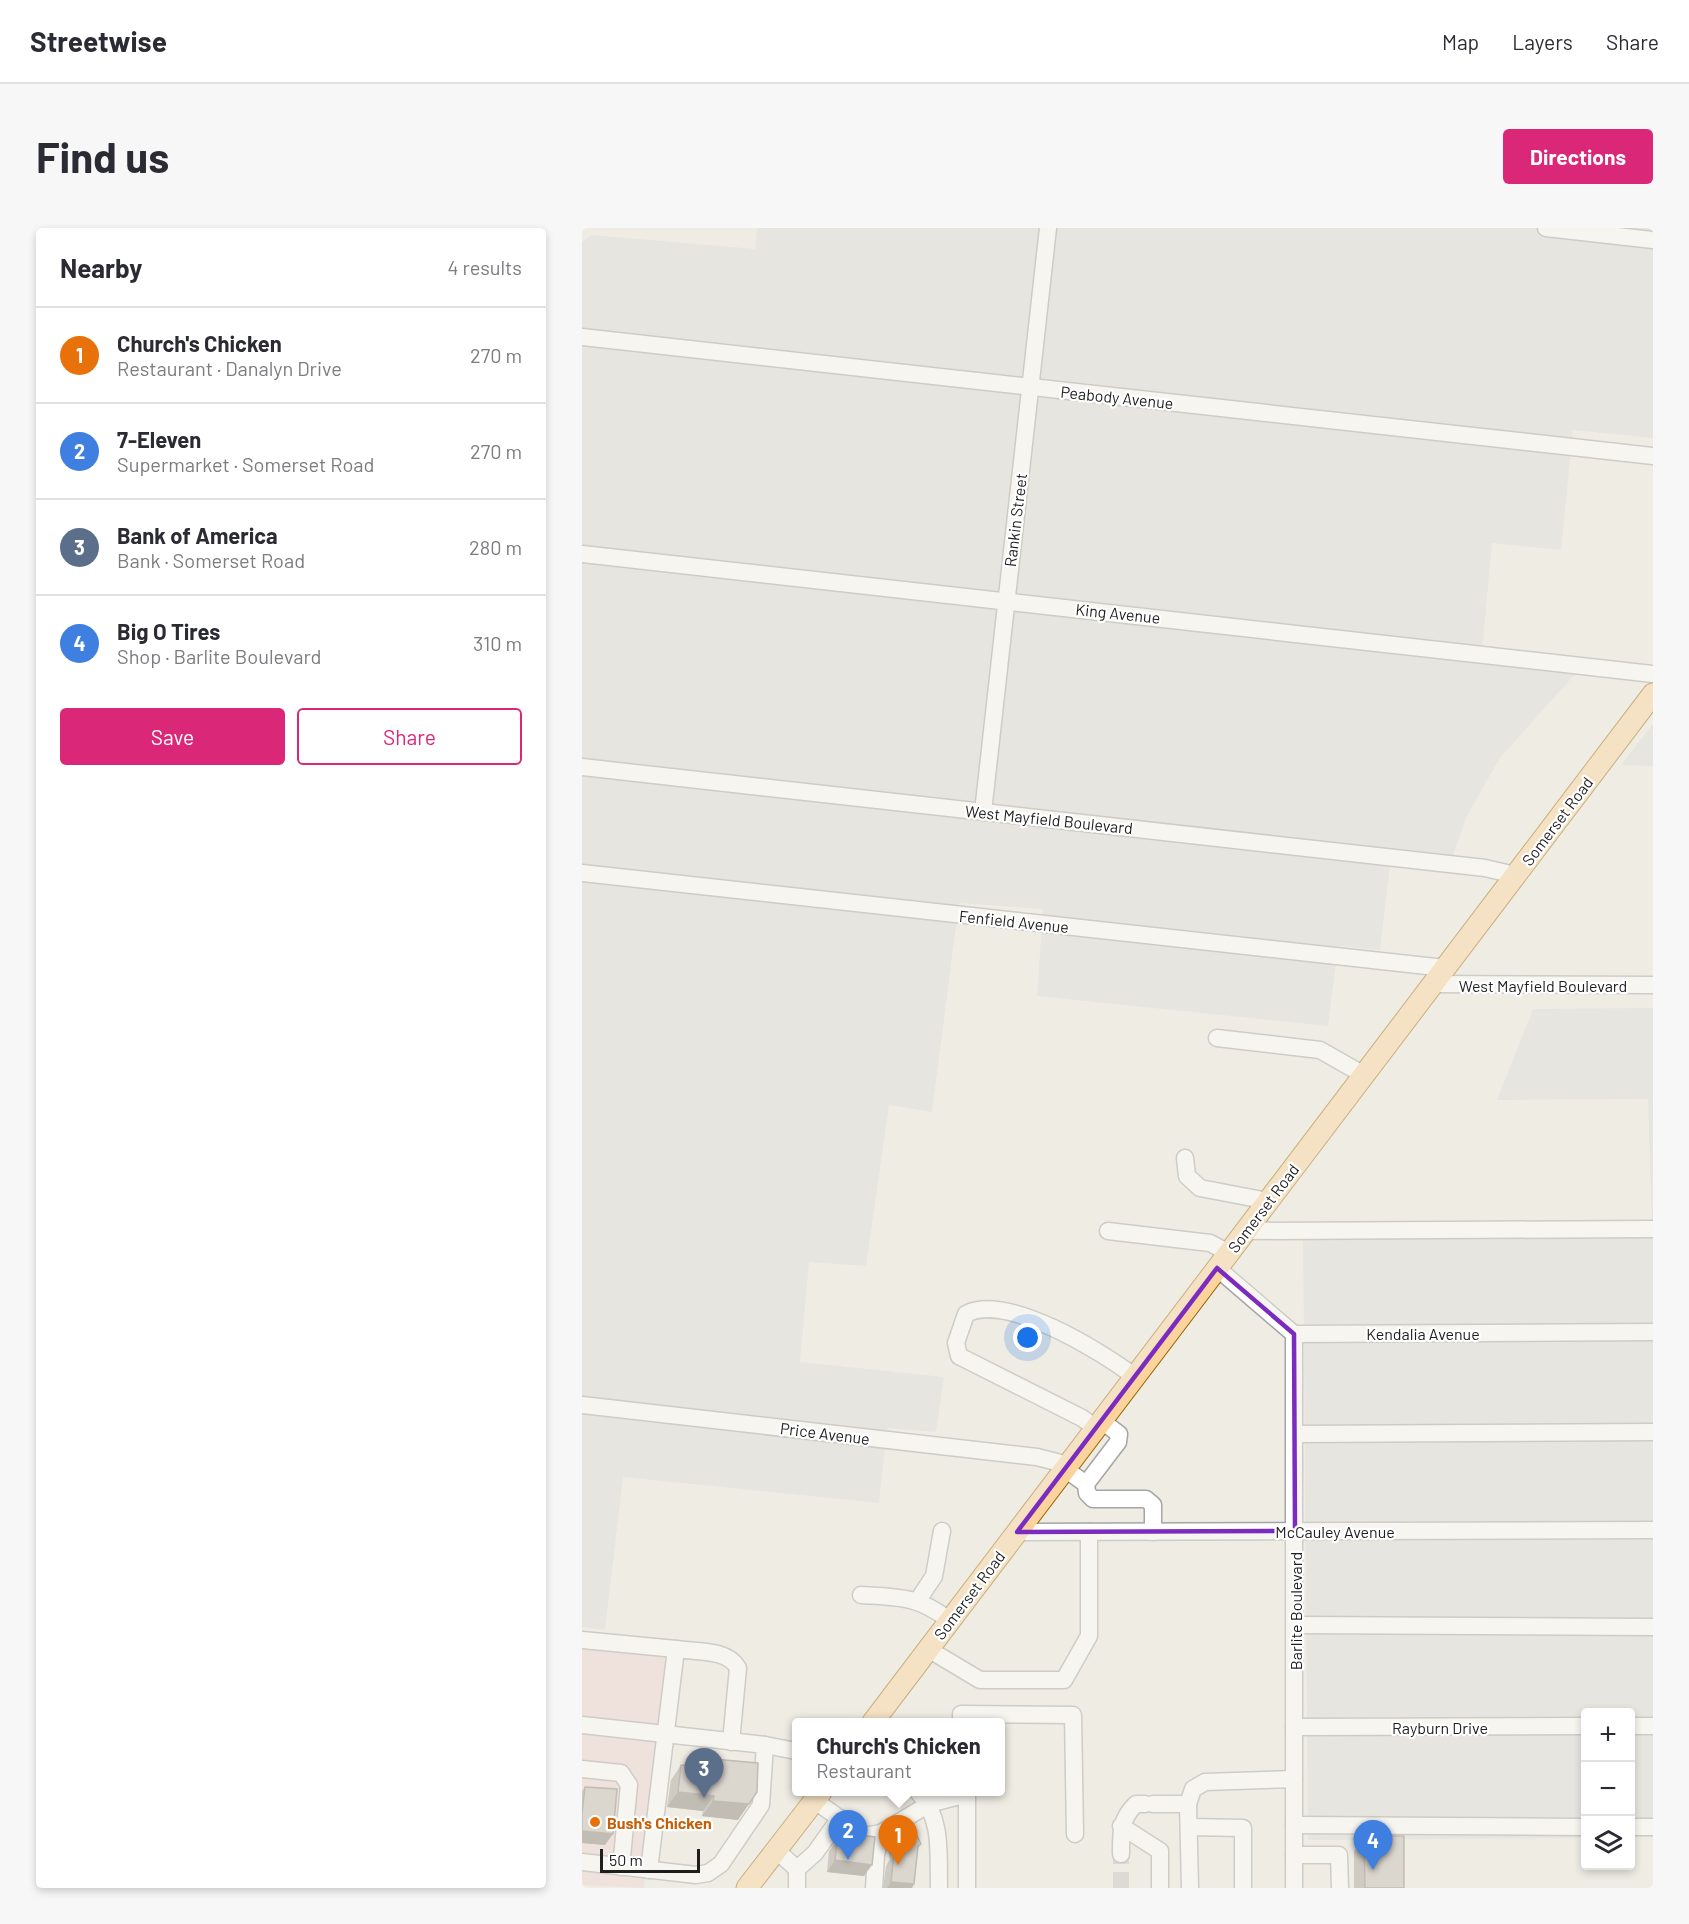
<!DOCTYPE html>
<meta charset="utf-8">
<style>
body{margin:0;font-family:Barlow,sans-serif;background:#f7f7f7;color:#2b2b33}
.controls{position:absolute;right:18px;bottom:18px;display:grid;overflow:hidden;border-radius:6px;box-shadow:0 3px 9px #0003}
.controls button{width:54px;height:54px;display:grid;place-items:center;padding:0;border:0;border-bottom:2px solid #e1e1e2;background:#fff;color:#2b2b33;font:30px sans-serif}
.scale{position:absolute;left:18px;bottom:15px;width:100px;box-sizing:border-box;padding-left:6px;border:3px solid #1e1e1e;border-top:0;font-size:16px;line-height:21px;white-space:nowrap;color:#1e1e1e;-webkit-text-stroke:4px #fff;paint-order:stroke}
.you{position:absolute;left:446px;top:1110px;width:21px;height:21px;margin:-15px;border:4px solid #fff;border-radius:50%;background:#1a73e8;box-shadow:0 0 0 9px #1a73e833}
.badge{display:grid;place-items:center;width:39px;height:39px;border-radius:50%;background:#db2777;color:#fff;font-size:20px;font-weight:700}
.pin{position:absolute;translate:-50% -50px;filter:drop-shadow(0 2px 3px #0008)}
.pin::after{content:'';position:absolute;top:32px;width:21px;height:18px;background:inherit;clip-path:polygon(0 0,100% 0,50% 100%)}
.popup{position:absolute;left:210px;top:1490px;width:213px;height:78px;box-sizing:border-box;display:grid;place-content:center;border-radius:6px;background:#fff;filter:drop-shadow(0 2px 4px #0005);font-size:20px;white-space:nowrap;color:#7c7c81}
.popup b{font-size:22px;color:#2b2b33}
.popup::after{content:'';position:absolute;left:50%;top:100%;margin-left:-12px;border:12px solid transparent;border-top-color:#fff}
.list{margin:0;padding:0;list-style:none}
h2{display:flex;justify-content:space-between;align-items:center;height:78px;margin:0;padding:0 24px;font-size:26px}
h2 small{font-size:20px;font-weight:400;color:#7c7c81}
.list li{display:grid;grid-template-columns:39px 1fr auto;gap:18px;align-items:center;box-sizing:border-box;height:96px;padding:0 24px;border-top:2px solid #e1e1e2}
.list b{display:block;font-size:22px;white-space:nowrap}
.list p{margin:0;font-size:20px;white-space:nowrap;color:#7c7c81}
.list em{font-size:20px;font-style:normal;color:#7c7c81}
.actions{display:flex;gap:12px;padding:18px 24px}
.actions a{flex:1;padding:14px 0;border:2px solid #db2777;border-radius:6px;text-align:center;font-size:21px;color:#db2777}
.actions .main{background:#db2777;color:#fff}
.icon{flex:none;width:33px;height:33px;fill:none;stroke:currentColor;stroke-width:2;stroke-linecap:round;stroke-linejoin:round}
.map{position:relative;flex:none;width:1071px;height:1660px;overflow:hidden;border-radius:6px}
header{display:flex;align-items:center;gap:36px;box-sizing:border-box;height:84px;padding:0 30px;background:#fff;border-bottom:2px solid #e1e1e2}
header strong{font-size:28px}
nav{display:flex;gap:33px;margin-inline-start:auto;font-size:21px}
.intro{display:flex;align-items:center;justify-content:space-between;box-sizing:border-box;height:144px;padding:0 36px}
h1{margin:0;font-size:42px}
.button{padding:15px 27px;border-radius:6px;background:#db2777;color:#fff;font-size:21px;font-weight:700}
main{display:flex;gap:36px;padding:0 36px}
aside{flex:1;background:#fff;border-radius:6px;box-shadow:0 3px 9px #0003}
.map>svg:first-child{display:block}
.residential{fill:#dcdbdb}
.commercial{fill:#f0d4d3}
.lines{fill:none;stroke-linecap:round;stroke-linejoin:round}
.minor-tunnel{stroke:#c5c3bc;stroke-width:16;stroke-dasharray:16 8;stroke-linecap:butt}
.minor-casing{stroke:#a5a5a5;stroke-width:19}
.major-casing{stroke:#986700;stroke-width:23}
.minor{stroke:#fff;stroke-width:16}
.major{stroke:#fcd39c;stroke-width:21}
.wall{fill:#a9a19a}
.shaded-wall{fill:#89837d}
.building{fill:#c4bbb3;stroke:#89837d;stroke-width:1.5}
.marked{fill:none;stroke:#7b2cbf;stroke-width:4.5;stroke-linejoin:round}
.food-dot{fill:#e8710a;stroke:#fff;stroke-width:2}
.labels{text-anchor:middle;dominant-baseline:central;stroke-width:4.5;stroke-linejoin:round;paint-order:stroke}
.street-label{font-size:16px;fill:#1e1e1e;stroke:#fff}
.food-label{font-size:16px;font-weight:bold;fill:#c56008;stroke:#fff;text-anchor:start}
</style>
<header>
<strong>Streetwise</strong>
<nav><a>Map</a><a>Layers</a><a>Share</a></nav>
</header>
<div class="intro"><h1>Find us</h1><a class="button">Directions</a></div>
<main>
<aside>
<h2>Nearby<small>4 results</small></h2>
<ul class="list">
<li><span class="badge" style="background:#e8710a">1</span><div><b>Church's Chicken</b><p>Restaurant · Danalyn Drive</p></div><em>270 m</em></li>
<li><span class="badge" style="background:#3f7fe0">2</span><div><b>7-Eleven</b><p>Supermarket · Somerset Road</p></div><em>270 m</em></li>
<li><span class="badge" style="background:#5c6f8a">3</span><div><b>Bank of America</b><p>Bank · Somerset Road</p></div><em>280 m</em></li>
<li><span class="badge" style="background:#3f7fe0">4</span><div><b>Big O Tires</b><p>Shop · Barlite Boulevard</p></div><em>310 m</em></li>
</ul>
<div class="actions"><a class="main">Save</a><a>Share</a></div>
</aside>
<div class="map">
<svg width="1071" height="1660" viewBox="0 0 1071 1660">
<rect width="100%" height="100%" fill="#efece4"/>
<g class="residential">
<polygon points="175,0 1071,0 1071,210 991,202 979,322 910,315 899,435 995,444 917,531 885,588 871,627 810,620 798,722 756,718 746,798 455,768 461,681 377,675 350,884 307,877 284,1038 227,1034 218,1134 362,1149 354,1204 305,1200 297,1275 41,1249 23,1402 0,1399 0,14 9,7 173,21"/>
<polygon points="1071,496 1071,538 1039,537"/>
<polygon points="1071,780 1071,1609 1049,1609 1048,1484 1004,1484 1003,1610 726,1612 721,999 1070,997 1066,871 915,872 951,781"/>
</g>
<polygon class="commercial" points="0,1408 88,1414 62,1660 0,1657"/>
<g class="lines">
<polyline class="minor-tunnel" points="539,1660 539,1626"/>
<g class="minor-casing">
<g id="minor">
<polyline points="964,0 1071,12"/>
<polyline points="0,109 1071,228"/>
<polyline points="0,326 1071,446"/>
<polyline points="0,539 903,640 933,647"/>
<polyline points="401,584 466,0"/>
<polyline points="0,645 863,740"/>
<polyline points="851,756 1071,757"/>
<polyline points="635,810 738,822 782,847"/>
<polyline points="603,930 605,948 618,960 686,973"/>
<polyline points="526,1003 628,1015 647,1025"/>
<polyline points="663,1003 1071,1001"/>
<polyline points="635,1040 712,1106 1071,1104"/>
<polyline points="712,1106 712,1660"/>
<polyline points="0,1177 455,1229 486,1237"/>
<path d="M514 1200 500 1190 377 1128 374 1115 384 1086C424 1064 520 1124 553 1149"/>
<polyline points="713,1206 1071,1204"/>
<polyline points="483,1241 504,1256 505,1265 511,1271 564,1271 571,1277 571,1304"/>
<polyline points="504,1256 536,1214 537,1206 520,1193"/>
<polyline points="435,1304 1071,1302"/>
<path d="M279 1367C317 1369 337 1368 368 1393"/>
<polyline points="336,1372 352,1348 360,1303"/>
<polyline points="713,1397 1071,1399"/>
<polyline points="0,1412 94,1421 67,1642"/>
<path d="M94 1421C114 1424 146 1421 156 1440L149 1514"/>
<polyline points="346,1421 398,1452 482,1452 507,1408 507,1304"/>
<polyline points="379,1494 379,1486 491,1487 493,1606"/>
<polyline points="0,1497 183,1517 179,1577 139,1636 126,1645 114,1647 0,1634"/>
<polyline points="1048,1498 1071,1498"/>
<polyline points="712,1499 1004,1498"/>
<polyline points="183,1517 214,1523"/>
<polyline points="0,1541 39,1545 47,1557 39,1639"/>
<path d="M336 1564C361 1590 356 1626 357 1660"/>
<polyline points="232,1572 282,1608 299,1605 347,1576 385,1566 385,1660"/>
<polyline points="571,1576 606,1576"/>
<polyline points="712,1597 1004,1599"/>
<polyline points="539,1598 578,1623 578,1660"/>
<polyline points="607,1599 661,1600 661,1660"/>
<polyline points="1048,1599 1071,1599"/>
<polyline points="194,1622 215,1641 215,1660"/>
<path d="M539 1626C539 1605 538 1591 554 1576H563"/>
<polyline points="712,1627 757,1627 758,1660"/>
<polyline points="215,1641 233,1625 258,1590"/>
<polyline points="292,1660 294,1627 299,1605"/>
<polyline points="608,1660 606,1576 611,1561 623,1554 712,1551"/>
</g>
</g>
<g class="major-casing">
<g id="major">
<polyline points="291,1494 1071,466"/>
<polyline points="165,1660 239,1564"/>
</g>
</g>
<use href="#minor" class="minor"/>
<use href="#major" class="major"/>
</g>
<g class="wall">
<polygon points="131,1531 156,1592 120,1588 121,1583 85,1579 89,1552 99,1537 125,1539"/>
<polygon points="3,1559 23,1617 0,1615 0,1563"/>
<polygon points="260,1605 282,1648 245,1644 247,1623"/>
<polygon points="782,1608 822,1660 772,1660 772,1623"/>
<polygon points="314,1610 339,1616 336,1620 332,1656 330,1660 301,1660 304,1638 308,1631 306,1622"/>
</g>
<g class="shaded-wall">
<polygon points="96,1564 132,1568 121,1583 85,1579"/>
<polygon points="131,1573 167,1576 156,1592 120,1588"/>
<polygon points="0,1603 31,1606 23,1617 0,1615"/>
<polygon points="253,1632 290,1637 282,1648 245,1644"/>
<polygon points="309,1654 332,1656 330,1660 305,1660"/>
</g>
<g class="building">
<polygon points="131,1531 176,1535 175,1564 167,1576 131,1573 132,1568 96,1564 99,1537 130,1540"/>
<polygon points="3,1559 35,1561 31,1606 0,1603 0,1586"/>
<polygon points="332,1602 339,1616 336,1618 332,1656 309,1654 312,1626 317,1624 314,1610"/>
<polygon points="260,1605 293,1609 290,1637 253,1632 255,1612"/>
<polygon points="782,1608 822,1608 822,1660 783,1660"/>
</g>
<path d="M0 0H1071V1660H0ZM635 1040 712 1106 713 1303 435 1304Z" fill="#efece4" fill-opacity=".55" fill-rule="evenodd"/>
<path class="marked" d="M635 1040 712 1106 713 1303 435 1304Z"/>
<circle class="food-dot" cx="13" cy="1594" r="6"/>
<g class="labels">
<g class="street-label">
<text transform="translate(535 169) rotate(6)">Peabody Avenue</text>
<text transform="translate(433 292) rotate(-83)">Rankin Street</text>
<text transform="translate(536 385) rotate(6)">King Avenue</text>
<text transform="translate(467 591) rotate(6)">West Mayfield Boulevard</text>
<text transform="translate(975 593) rotate(-53)">Somerset Road</text>
<text transform="translate(432 693) rotate(6)">Fenfield Avenue</text>
<text x="961" y="757">West Mayfield Boulevard</text>
<text transform="translate(681 980) rotate(-53)">Somerset Road</text>
<text x="841" y="1105">Kendalia Avenue</text>
<text transform="translate(243 1205) rotate(7)">Price Avenue</text>
<text x="753" y="1303">McCauley Avenue</text>
<text transform="translate(387 1367) rotate(-53)">Somerset Road</text>
<text transform="translate(713 1383) rotate(-90)">Barlite Boulevard</text>
<text x="858" y="1499">Rayburn Drive</text>
</g>
<g class="food-label">
<text x="25" y="1594">Bush's Chicken</text>
</g>
</g>
</svg>
<div class="controls">
<button>+</button>
<button>−</button>
<button><svg class="icon" aria-label="layers" viewBox="0 0 24 24"><path d="M12 4l9 5-9 5-9-5zM3 14l9 5 9-5"/></svg></button>
</div>
<div class="scale">50 m</div>
<div class="you"></div>
<div class="pin badge" style="left:316px;top:1637px;background:#e8710a">1</div>
<div class="popup"><b>Church's Chicken</b>Restaurant</div>
<div class="pin badge" style="left:266px;top:1632px;background:#3f7fe0">2</div>
<div class="pin badge" style="left:122px;top:1570px;background:#5c6f8a">3</div>
<div class="pin badge" style="left:791px;top:1642px;background:#3f7fe0">4</div>
</div>
</main>
